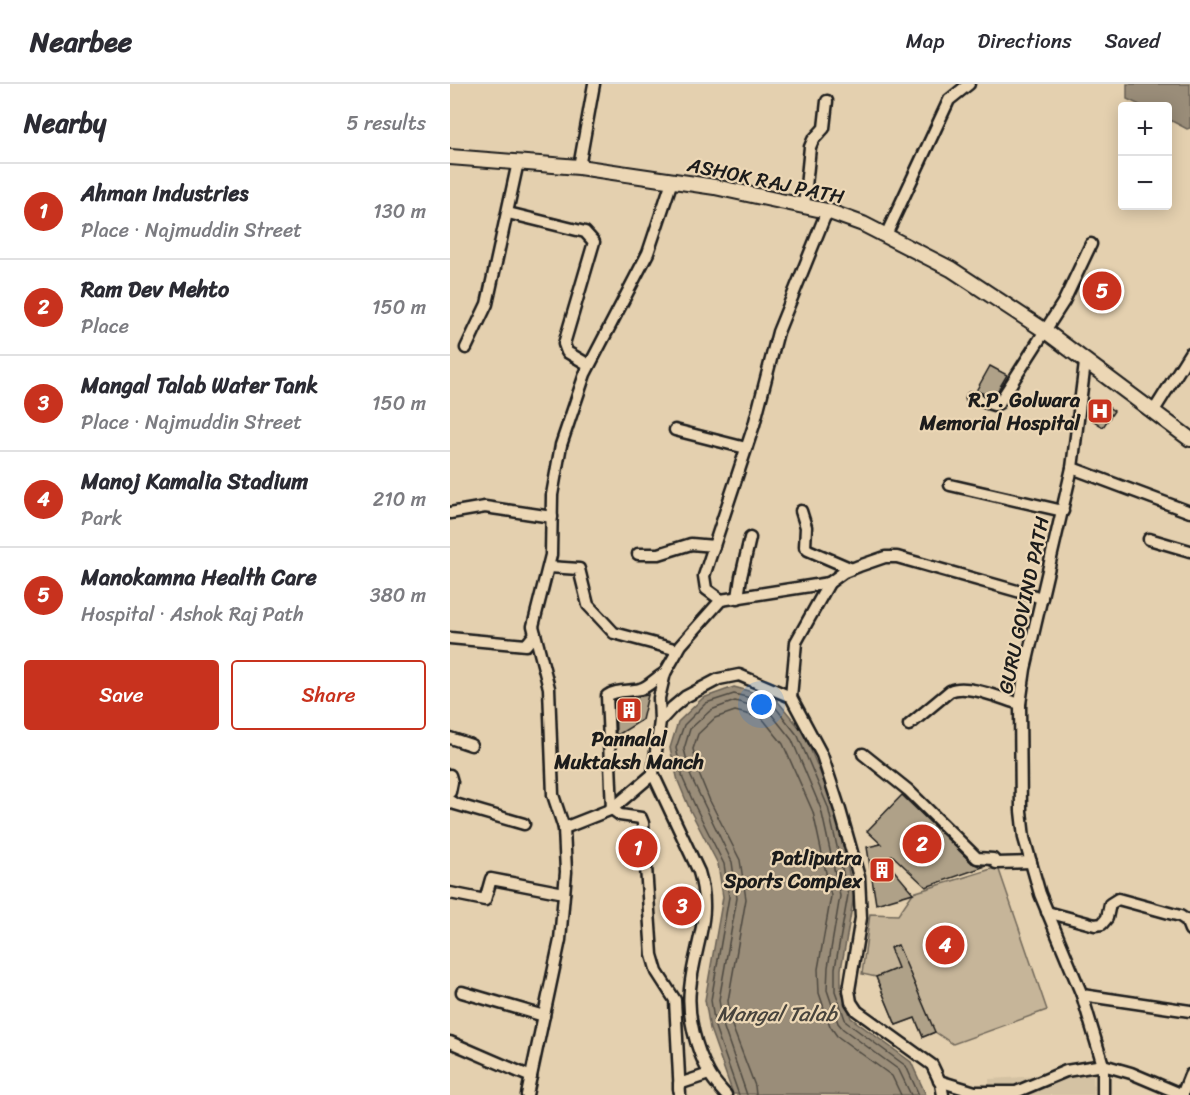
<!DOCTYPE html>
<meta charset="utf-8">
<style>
body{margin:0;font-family:Sriracha,sans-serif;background:#f7f7f7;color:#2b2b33}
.controls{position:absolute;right:18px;top:18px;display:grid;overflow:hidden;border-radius:6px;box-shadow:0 3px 15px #0003}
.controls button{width:54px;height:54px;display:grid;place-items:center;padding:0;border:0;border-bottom:2px solid #e1e1e2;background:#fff;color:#2b2b33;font:30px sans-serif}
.you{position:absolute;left:312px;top:621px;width:21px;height:21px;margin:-15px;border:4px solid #fff;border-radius:50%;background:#1a73e8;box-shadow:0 0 0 9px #1a73e833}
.badge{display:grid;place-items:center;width:39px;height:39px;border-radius:50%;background:#c8321e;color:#fff;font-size:20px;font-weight:700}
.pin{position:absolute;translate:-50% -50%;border:3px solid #fff;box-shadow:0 2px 6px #0006}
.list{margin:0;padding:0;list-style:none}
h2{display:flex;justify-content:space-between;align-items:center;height:78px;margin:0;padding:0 24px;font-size:26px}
h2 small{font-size:20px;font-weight:400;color:#7c7c81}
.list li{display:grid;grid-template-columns:39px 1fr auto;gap:18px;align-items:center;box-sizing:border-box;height:96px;padding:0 24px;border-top:2px solid #e1e1e2}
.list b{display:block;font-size:22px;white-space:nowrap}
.list p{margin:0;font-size:20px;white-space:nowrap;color:#7c7c81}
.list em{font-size:20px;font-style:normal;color:#7c7c81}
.actions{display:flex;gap:12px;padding:18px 24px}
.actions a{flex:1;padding:14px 0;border:2px solid #c8321e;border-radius:6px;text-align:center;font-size:21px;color:#c8321e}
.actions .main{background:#c8321e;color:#fff}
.map{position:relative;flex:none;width:740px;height:1011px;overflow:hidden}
header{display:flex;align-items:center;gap:36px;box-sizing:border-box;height:84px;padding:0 30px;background:#fff;border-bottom:2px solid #e1e1e2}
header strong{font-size:28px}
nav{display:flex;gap:33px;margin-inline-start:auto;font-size:21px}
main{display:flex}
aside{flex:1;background:#fff}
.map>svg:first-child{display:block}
.built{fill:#d4c2a3}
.green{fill:#c6b599;stroke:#71685a;stroke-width:1.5}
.water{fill:#9a8d79;stroke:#686054;stroke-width:1.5}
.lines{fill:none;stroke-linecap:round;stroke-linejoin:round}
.shore{stroke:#4e4941;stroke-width:1.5}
.building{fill:#afa188;stroke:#1c1c1c;stroke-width:1.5}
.minor-casing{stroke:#1c1c1c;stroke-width:15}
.major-casing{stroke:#1c1c1c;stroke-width:18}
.minor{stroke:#ecd7b5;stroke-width:10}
.major{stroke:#ecd7b5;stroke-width:14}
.labels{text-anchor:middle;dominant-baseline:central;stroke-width:4.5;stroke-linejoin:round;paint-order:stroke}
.street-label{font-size:20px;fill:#1c1c1c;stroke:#ecd7b5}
.poi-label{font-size:20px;font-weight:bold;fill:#1c1c1c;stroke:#ecd7b5;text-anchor:end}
.water-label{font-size:21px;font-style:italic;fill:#48443d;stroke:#ecd7b5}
</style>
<header>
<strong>Nearbee</strong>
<nav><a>Map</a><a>Directions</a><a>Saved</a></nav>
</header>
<main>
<aside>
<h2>Nearby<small>5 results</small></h2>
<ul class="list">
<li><span class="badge">1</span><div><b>Ahman Industries</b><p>Place · Najmuddin Street</p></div><em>130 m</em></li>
<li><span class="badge">2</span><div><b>Ram Dev Mehto</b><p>Place</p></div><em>150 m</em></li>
<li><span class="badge">3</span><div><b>Mangal Talab Water Tank</b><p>Place · Najmuddin Street</p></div><em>150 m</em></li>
<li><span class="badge">4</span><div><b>Manoj Kamalia Stadium</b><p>Park</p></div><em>210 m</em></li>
<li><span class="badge">5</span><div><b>Manokamna Health Care</b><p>Hospital · Ashok Raj Path</p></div><em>380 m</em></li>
</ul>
<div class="actions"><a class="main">Save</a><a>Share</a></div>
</aside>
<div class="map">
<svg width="740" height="1011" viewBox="0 0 740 1011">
<rect width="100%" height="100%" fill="#e4d0af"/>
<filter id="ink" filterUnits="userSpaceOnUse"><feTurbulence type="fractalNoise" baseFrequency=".0167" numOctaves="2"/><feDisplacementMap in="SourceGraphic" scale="12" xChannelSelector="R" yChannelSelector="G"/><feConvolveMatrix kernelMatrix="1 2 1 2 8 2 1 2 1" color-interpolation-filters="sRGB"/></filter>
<g filter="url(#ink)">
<polygon class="built" points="643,989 644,1011 539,1011 539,995"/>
<polygon class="green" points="548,783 597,926 503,960 485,948 473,953 465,934 446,941 426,893 412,890 420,830 448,831 463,809"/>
<g class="water">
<polygon points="677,0 740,0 740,44 737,45 718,35 718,22 692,22 677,15"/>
<polygon points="284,603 325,614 353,648 384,721 404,812 391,885 391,905 401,934 461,978 476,1011 283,1010 260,945 255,916 273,813 268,780 240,726 228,697 220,664 228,638 253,614"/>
</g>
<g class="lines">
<g class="shore">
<polyline points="289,1011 265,943 261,916 279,813 274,780 246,724 233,695 226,664 234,641 256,619 284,610 322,619 348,652 378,723 398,811 385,884 385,907 396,938 456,982 469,1011"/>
<polyline points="297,1011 273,941 269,916 287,814 282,778 241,693 234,665 240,645 261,626 285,617 318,626 342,656 371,725 390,812 378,883 377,906 388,939 393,945 449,986 461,1011"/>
<polyline points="306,1011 305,1002 281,939 278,917 296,815 290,776 260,717 249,690 243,665 248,650 265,634 285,627 312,634 333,660 363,728 381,812 368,885 369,909 380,942 387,952 442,992 451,1011"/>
</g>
</g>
<g class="building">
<polygon points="653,198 660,202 651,216 644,211"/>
<polygon points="540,282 557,291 544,313 526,307"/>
<polygon points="649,317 664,327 653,343 638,333"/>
<polygon points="198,611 192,636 166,652 165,616"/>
<polygon points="452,711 522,779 533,783 476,803 442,771 436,777 463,809 426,820 417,763 431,760 417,747"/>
<circle cx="231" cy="823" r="17"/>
<polygon points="448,861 485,948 473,953 465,934 446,941 426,893 448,884 440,864"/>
</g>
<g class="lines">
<g class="minor-casing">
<g id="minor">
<polyline points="129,83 144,0"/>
<polyline points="354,122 360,63 363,56 374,44 377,17"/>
<polyline points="58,129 135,148 144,158 114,260 117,268 139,281"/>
<polyline points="436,151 499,16 519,0"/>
<polyline points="16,264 37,220 68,78"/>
<polyline points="635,279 622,384 575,585 570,620 571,727 574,754 590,810 632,911 653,981 653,1011"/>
<polyline points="522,314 544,321 549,319 614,217 641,160"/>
<polyline points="703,328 740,269"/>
<polyline points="225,346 296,364"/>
<polyline points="622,384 740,428"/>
<polyline points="500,401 613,427"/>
<polyline points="351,427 356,443 355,463 358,466 402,485"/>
<polyline points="0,429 35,423 102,433"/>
<polyline points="699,455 740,467"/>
<polyline points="188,470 209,470 241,460 264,462"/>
<polyline points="99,483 129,485 138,521 164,549 228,566"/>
<polyline points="288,514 291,493 300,454"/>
<polyline points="271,516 256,505 254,492 304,341 328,248 377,127"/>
<polyline points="0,554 76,561 85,550"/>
<polyline points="341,613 346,558 379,499 394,488 409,482 435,473 447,473 592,514"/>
<polyline points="210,637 209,614 215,589 231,561 271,516 379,499"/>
<path d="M459 641 500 607C517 599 552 615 570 620"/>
<polyline points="0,654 21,661"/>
<polyline points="413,670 458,706 527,774 543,775 546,779 581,778"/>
<path d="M203 690 249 788C263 834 244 861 240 905 237 932 246 965 259 989 263 997 270 1004 276 1011"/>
<polyline points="0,691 2,698 0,708"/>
<polyline points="0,717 5,720 74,740"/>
<polyline points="162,725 170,731 191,734 193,739 202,871 207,888 225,916 230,1011"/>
<path d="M162 725 157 612C166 605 180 608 190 605 199 603 206 593 215 589"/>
<polyline points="114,744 162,725 203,690 210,637 223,623 235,613 269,595 289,591 341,613 372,671 390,726 409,793 411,834 399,906 401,918 407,927 482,981 491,1000 493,1011"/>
<polyline points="0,809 35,816 41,795 114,809"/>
<polyline points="597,828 645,841 652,840 657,834 660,820 668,815 730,832 736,836 740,846"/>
<polyline points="12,908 94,932"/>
<polyline points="632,911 740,927"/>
<polyline points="0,958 81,993"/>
<polyline points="489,997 525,1008 566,1008 616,987 653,981 681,989 733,1011"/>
<polyline points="229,1005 229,1000 259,990"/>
<polyline points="77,1011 110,856 116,788 114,744 103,711 99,604 83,542 101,471 102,411 111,361 135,290 198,169 222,97"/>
<polyline points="732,1011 740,991"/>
</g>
</g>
<g class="major-casing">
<polyline id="major" points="0,73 129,83 265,103 377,127 413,140 501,185 594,246 740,355"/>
</g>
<use href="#minor" class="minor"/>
<use href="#major" class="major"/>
</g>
</g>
<defs>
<g id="hospital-square" transform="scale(1.35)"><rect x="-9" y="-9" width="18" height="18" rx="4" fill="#c8321e" stroke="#ecd7b5"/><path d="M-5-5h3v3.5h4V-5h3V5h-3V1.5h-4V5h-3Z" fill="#fff"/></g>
<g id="building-square" transform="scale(1.35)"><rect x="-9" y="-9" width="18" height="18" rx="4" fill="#c8321e" stroke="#ecd7b5"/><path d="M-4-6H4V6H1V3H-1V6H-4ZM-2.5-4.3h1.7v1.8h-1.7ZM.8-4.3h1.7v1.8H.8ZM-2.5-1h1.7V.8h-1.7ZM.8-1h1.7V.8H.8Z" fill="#fff"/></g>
</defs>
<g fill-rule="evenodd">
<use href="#hospital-square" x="650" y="327"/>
<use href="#building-square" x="179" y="626"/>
<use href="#building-square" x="432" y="786"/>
</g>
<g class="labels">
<g class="street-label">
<text transform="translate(316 97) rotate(12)">ASHOK RAJ PATH</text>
<text transform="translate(574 521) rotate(-78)">GURU GOVIND PATH</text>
</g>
<g class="poi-label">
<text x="630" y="316">R.P. Golwara<tspan x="630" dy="23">Memorial Hospital</tspan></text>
<text x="179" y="655" text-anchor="middle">Pannalal<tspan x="179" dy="23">Muktaksh Manch</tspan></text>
<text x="412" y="774">Patliputra<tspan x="412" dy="23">Sports Complex</tspan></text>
</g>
<g class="water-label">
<text x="327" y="930">Mangal Talab</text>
</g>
</g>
</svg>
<div class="controls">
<button>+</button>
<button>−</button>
</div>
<div class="you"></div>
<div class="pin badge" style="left:188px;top:764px">1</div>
<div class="pin badge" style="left:472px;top:760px">2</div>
<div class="pin badge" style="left:232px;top:822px">3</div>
<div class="pin badge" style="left:495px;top:861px">4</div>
<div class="pin badge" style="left:652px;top:207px">5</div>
</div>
</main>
